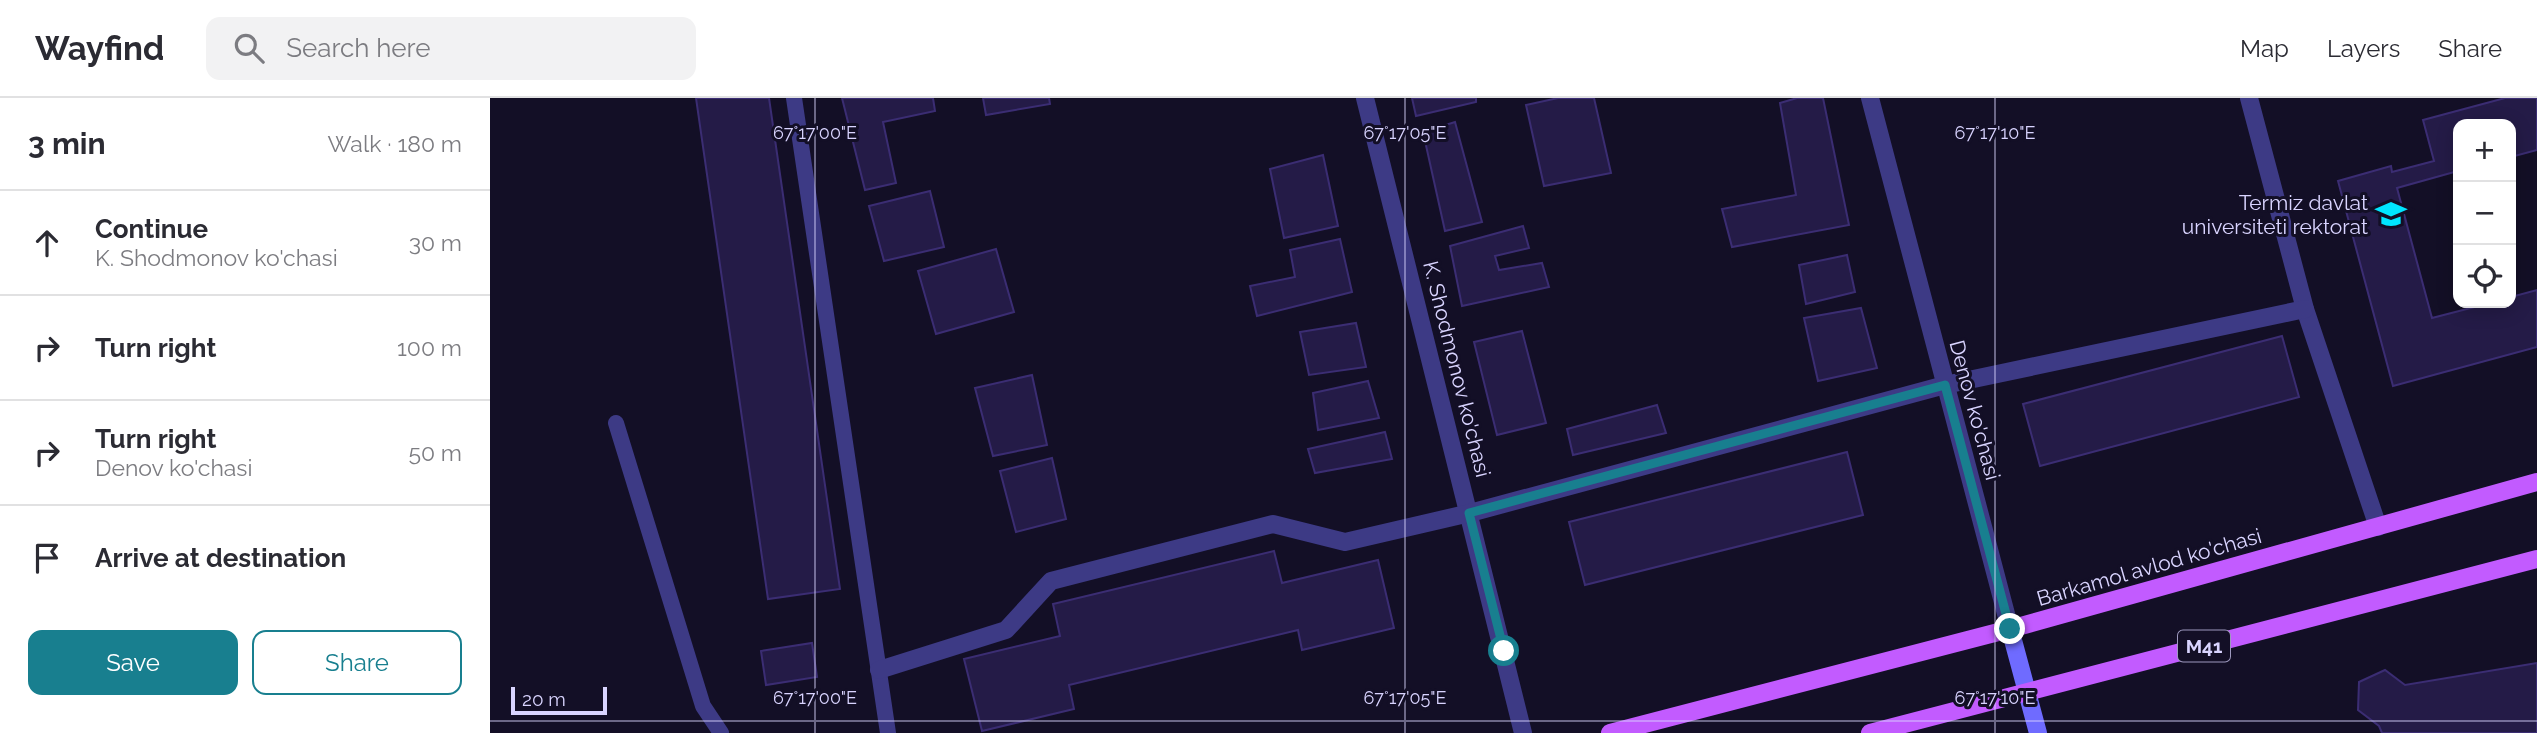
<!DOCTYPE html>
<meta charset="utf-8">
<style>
body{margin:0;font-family:Raleway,sans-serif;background:#f2f2f3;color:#2b2b33}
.controls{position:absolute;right:21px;top:21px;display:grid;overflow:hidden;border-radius:14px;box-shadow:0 4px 18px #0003}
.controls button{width:63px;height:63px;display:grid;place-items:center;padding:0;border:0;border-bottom:2px solid #e1e1e2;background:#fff;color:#2b2b33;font:35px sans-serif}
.scale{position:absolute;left:21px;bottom:18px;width:96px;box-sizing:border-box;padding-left:7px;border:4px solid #d9d4ff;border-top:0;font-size:19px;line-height:24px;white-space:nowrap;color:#d9d4ff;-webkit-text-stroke:5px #130f26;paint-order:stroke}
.stop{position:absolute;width:21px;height:21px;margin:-16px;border:5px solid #187f8f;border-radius:50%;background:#fff}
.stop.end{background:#187f8f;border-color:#fff;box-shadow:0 2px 7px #0008}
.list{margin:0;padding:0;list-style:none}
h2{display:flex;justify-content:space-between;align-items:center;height:91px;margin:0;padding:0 28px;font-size:30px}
h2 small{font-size:23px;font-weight:400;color:#7c7c81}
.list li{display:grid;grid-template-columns:46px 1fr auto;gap:21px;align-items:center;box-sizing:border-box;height:105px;padding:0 28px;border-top:2px solid #e1e1e2}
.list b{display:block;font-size:26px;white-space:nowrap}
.list p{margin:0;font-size:23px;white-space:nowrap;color:#7c7c81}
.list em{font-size:23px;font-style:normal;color:#7c7c81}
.actions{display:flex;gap:14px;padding:21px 28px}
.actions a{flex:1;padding:16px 0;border:2px solid #187f8f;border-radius:14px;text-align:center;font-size:24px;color:#187f8f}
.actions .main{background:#187f8f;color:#fff}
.icon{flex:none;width:38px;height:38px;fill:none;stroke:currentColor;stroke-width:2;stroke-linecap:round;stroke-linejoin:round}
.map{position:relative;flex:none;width:2047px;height:635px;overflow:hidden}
header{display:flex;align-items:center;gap:42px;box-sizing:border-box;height:98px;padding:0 35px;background:#fff;border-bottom:2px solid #e1e1e2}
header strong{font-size:33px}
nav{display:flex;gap:38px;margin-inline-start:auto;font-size:24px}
.search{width:490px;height:63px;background:#f2f2f3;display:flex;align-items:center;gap:18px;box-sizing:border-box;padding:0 24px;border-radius:14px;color:#7c7c81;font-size:26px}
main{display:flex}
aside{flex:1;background:#fff}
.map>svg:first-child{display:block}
.building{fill:#241b47;stroke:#3b2d73;stroke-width:2}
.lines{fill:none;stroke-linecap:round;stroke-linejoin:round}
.service{stroke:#3d3a85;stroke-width:16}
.minor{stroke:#3d3a85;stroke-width:18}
.tertiary{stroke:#3d3a85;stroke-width:18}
.secondary{stroke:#6f6bff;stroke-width:18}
.primary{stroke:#c25bff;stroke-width:18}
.route{stroke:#187f8f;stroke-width:9}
.ticks{fill:none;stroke:#d9d4ff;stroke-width:2;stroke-opacity:0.45}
.labels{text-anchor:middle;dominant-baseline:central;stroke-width:6;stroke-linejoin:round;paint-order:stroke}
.shield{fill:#130f26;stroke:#9e99be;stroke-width:2}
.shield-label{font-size:19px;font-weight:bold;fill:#d9d4ff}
.poi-label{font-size:21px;fill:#d9d4ff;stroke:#130f26;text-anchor:end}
.street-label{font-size:21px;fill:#d9d4ff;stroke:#130f26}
.ticks-label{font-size:18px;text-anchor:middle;fill:#d9d4ff;stroke:#130f26;stroke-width:6;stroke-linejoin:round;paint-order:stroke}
</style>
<header>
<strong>Wayfind</strong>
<div class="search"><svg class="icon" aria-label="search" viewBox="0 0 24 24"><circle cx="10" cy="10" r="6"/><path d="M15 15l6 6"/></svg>Search here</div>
<nav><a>Map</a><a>Layers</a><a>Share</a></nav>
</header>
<main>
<aside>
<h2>3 min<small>Walk · 180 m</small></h2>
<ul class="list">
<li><svg class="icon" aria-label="ahead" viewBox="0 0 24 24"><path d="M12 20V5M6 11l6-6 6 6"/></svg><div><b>Continue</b><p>K. Shodmonov ko'chasi</p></div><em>30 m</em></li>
<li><svg class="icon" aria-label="right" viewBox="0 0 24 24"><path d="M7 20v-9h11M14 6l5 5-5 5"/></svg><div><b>Turn right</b></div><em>100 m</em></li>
<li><svg class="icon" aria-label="right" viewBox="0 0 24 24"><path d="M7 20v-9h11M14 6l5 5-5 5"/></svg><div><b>Turn right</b><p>Denov ko'chasi</p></div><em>50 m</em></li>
<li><svg class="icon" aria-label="arrive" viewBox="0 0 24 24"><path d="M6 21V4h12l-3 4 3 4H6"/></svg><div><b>Arrive at destination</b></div></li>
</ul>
<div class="actions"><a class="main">Save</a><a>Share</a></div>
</aside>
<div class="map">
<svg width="2047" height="635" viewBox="0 0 2047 635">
<rect width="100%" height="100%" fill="#130f26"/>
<g class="building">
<polygon points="206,0 279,0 350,491 278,501"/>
<polygon points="352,0 443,0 445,13 393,24 406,85 375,92"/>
<polygon points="493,0 559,0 560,6 496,17"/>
<polygon points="922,0 986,0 986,4 926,18"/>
<polygon points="1068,0 1104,0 1121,75 1054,88 1036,7"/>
<polygon points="1307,0 1333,0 1359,127 1242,149 1232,111 1306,97 1290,5"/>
<polygon points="2015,0 2047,0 2047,52 2021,59 2021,26 1968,26 1968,73 1907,90 1942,220 2000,205 2021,205 2021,199 2047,192 2047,249 1903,288 1848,83 1901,68 1902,74 1944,63 1933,22"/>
<polygon points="965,24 992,124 955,133 933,34"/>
<polygon points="833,57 848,128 794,140 780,71"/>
<polygon points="440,93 454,149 394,163 379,108"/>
<polygon points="1033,128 1039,150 1005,158 1009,172 1052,165 1059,189 972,208 960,148"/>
<polygon points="850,141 862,194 767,218 760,188 805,179 800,152"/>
<polygon points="506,151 524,214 446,236 428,173"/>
<polygon points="1357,157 1365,194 1316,206 1309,167"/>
<polygon points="1371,210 1387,270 1328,283 1314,220"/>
<polygon points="866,225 876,269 819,277 810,234"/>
<polygon points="1032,233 1056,325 1007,337 984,244"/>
<polygon points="1792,238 1809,299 1550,368 1533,306"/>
<polygon points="542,277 557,347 503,358 485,290"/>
<polygon points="878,283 889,320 828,332 823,295"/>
<polygon points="1167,307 1176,335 1083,357 1077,331"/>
<polygon points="895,334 902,361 825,375 818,351"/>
<polygon points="1357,354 1373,417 1095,487 1079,424"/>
<polygon points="562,360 576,421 526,434 510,373"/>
<polygon points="784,453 792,485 888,462 904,530 812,552 808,532 579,587 584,611 492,633 474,561 570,538 563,506"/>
<polygon points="322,545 327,579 276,587 271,553"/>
<polygon points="2047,565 2047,635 1892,635 1889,628 1868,612 1869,584 1895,572 1915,587"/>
</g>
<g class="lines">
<g class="service">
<polyline points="304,0 398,635"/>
<polyline points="126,325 213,608 231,635"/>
</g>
<g class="minor">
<polyline points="875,0 1033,635"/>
<polyline points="1759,0 1815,211 1888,429"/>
<polyline points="389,572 516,532 561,483 783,426 855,444 980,415 1455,287 1815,211"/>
</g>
<polyline class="tertiary" points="1380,0 1520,531"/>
<polyline class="secondary" points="1520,531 1548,635"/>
<g class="primary">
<polyline points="1120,635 1520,531 2047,384"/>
<polyline points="1380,635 2047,461"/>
</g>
</g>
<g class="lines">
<polyline class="route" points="1014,553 979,415 1455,287 1520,531"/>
</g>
<path class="ticks" d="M325 0V635M915 0V635M1505 0V635M0 623H2047"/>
<defs>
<g id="university-bare" transform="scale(2.415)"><path d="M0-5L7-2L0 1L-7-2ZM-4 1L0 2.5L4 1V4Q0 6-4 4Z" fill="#00e5ff" stroke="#130f26" stroke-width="2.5" paint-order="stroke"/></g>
</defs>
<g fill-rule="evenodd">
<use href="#university-bare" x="1901" y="116"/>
</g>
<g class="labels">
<rect class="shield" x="1688" y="532.5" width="52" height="31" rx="5"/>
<g class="shield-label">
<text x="1714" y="548">M41</text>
</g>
<g class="poi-label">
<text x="1878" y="104">Termiz davlat<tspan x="1878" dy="24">universiteti rektorat</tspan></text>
</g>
<g class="street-label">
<text transform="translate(967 271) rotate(76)">K. Shodmonov ko'chasi</text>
<text transform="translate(1485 312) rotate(75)">Denov ko'chasi</text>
<text transform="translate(1659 469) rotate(-16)">Barkamol avlod ko'chasi</text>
</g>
</g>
<g class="ticks-label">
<text x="325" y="41">67°17'00"E</text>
<text x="915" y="41">67°17'05"E</text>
<text x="1505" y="41">67°17'10"E</text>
<text x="325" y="606">67°17'00"E</text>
<text x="915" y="606">67°17'05"E</text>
<text x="1505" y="606">67°17'10"E</text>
</g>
</svg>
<div class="controls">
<button>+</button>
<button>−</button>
<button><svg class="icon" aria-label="locate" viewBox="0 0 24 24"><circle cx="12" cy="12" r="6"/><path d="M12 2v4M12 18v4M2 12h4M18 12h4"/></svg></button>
</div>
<div class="scale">20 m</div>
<div class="stop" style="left:1014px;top:553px"></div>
<div class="stop end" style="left:1520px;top:531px"></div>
</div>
</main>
